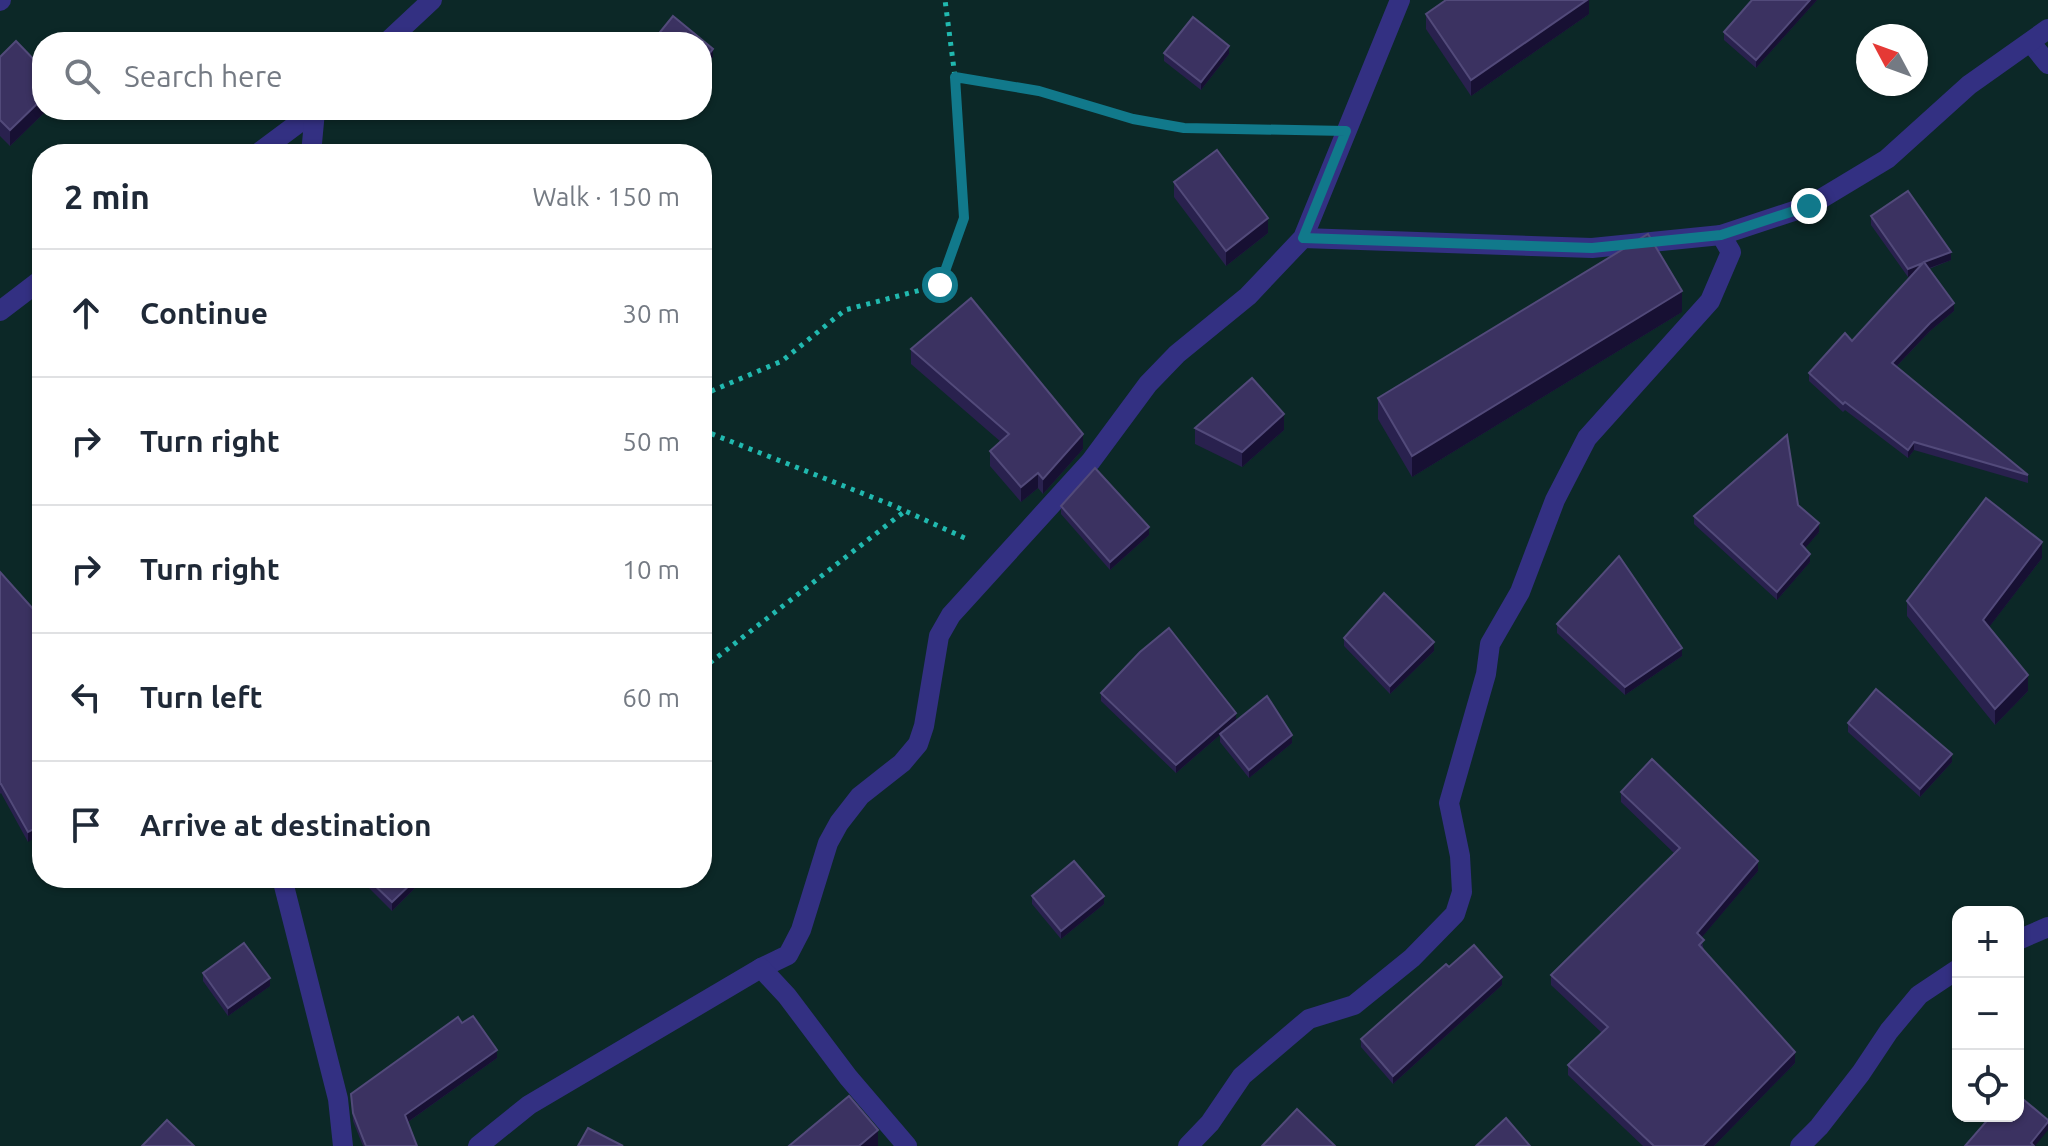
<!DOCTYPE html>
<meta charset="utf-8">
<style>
body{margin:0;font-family:Ubuntu,sans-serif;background:#f2f2f3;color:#1f2937}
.controls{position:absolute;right:24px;bottom:24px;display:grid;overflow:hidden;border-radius:16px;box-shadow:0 2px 6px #0004}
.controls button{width:72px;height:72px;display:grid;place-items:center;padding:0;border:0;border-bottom:2px solid #e0e1e3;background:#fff;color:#1f2937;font:40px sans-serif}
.compass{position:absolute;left:1856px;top:24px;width:72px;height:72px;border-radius:50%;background:#fff;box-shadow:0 2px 6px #0004;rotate:311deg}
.stop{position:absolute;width:24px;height:24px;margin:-18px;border:6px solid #11798b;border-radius:50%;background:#fff}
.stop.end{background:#11798b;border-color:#fff;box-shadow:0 2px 8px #0008}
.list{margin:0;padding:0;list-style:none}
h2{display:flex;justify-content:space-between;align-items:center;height:104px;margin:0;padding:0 32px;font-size:34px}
h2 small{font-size:26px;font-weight:400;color:#747a83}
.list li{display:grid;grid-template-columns:52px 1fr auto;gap:24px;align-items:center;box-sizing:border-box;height:128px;padding:0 32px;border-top:2px solid #e0e1e3}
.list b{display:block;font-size:30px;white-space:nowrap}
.list em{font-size:26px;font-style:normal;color:#747a83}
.icon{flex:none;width:44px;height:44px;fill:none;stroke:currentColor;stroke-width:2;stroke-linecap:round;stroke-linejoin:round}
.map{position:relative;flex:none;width:2048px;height:1146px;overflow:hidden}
.search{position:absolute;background:#fff;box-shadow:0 2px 6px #0004;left:32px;top:32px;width:680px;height:88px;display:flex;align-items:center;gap:20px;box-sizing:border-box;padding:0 28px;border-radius:32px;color:#747a83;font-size:30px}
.panel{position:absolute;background:#fff;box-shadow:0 2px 6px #0004;left:32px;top:144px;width:680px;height:744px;border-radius:32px}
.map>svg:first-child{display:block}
.green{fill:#0c2827;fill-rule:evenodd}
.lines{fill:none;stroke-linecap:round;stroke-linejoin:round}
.path{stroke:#21b9af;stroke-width:5;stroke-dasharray:4 6;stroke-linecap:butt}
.minor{stroke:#333082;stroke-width:20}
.wall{fill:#29214e}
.shaded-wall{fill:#171033}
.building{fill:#3b3261;stroke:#524a7a;stroke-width:2}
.route{stroke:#11798b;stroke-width:10}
</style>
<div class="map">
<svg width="2048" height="1146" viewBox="0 0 2048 1146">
<rect width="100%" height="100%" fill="#0d0a1e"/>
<path class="green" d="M0 0H2048V1146H0ZM1868 36H1916V84H1868ZM42 42H702V110H42ZM42 154H702V878H42ZM1958 912H2018V1116H1958Z"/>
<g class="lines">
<g class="path">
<polyline points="955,77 1039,91 1133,119 1184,128 1304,130"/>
<polyline points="702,395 782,361 845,310 940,285 964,218 955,77 945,0"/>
<polyline points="702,430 892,505 967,539"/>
<polyline points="702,669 905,511"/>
</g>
<g class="minor">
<polyline points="0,1 1,0"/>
<polyline points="387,42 432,0"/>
<polyline points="2031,43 2048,64"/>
<polyline points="257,154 316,110"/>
<polyline points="311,154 315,111"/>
<polyline points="1303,238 1592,248 1721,235"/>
<polyline points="0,311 42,279"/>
<polyline points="282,878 338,1099 343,1146"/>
<polyline points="2018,940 2048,927"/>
<polyline points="761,968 788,955 801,930 828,843 839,823 860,796 902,763 918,744 924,726 939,636 951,615 1091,461 1148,384 1177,354 1248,296 1303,238 1400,0"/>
<polyline points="478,1146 529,1105 761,968 787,996 848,1077 907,1146"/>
<polyline points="1188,1146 1210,1123 1242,1076 1309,1019 1354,1005 1412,958 1455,914 1462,892 1460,856 1449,803 1486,674 1490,644 1520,592 1555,500 1587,438 1710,301 1731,252 1721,235 1809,206 1887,159 1969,85 2048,29"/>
<polyline points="1800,1146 1819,1127 1861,1073 1889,1031 1919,995 1958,969"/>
</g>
</g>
<g class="wall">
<polygon points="1589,0 1589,14 1471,96 1426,29 1426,14"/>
<polygon points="1817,0 1756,68 1724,40 1724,32"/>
<polygon points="1164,53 1229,54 1201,90 1164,61"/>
<polygon points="0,57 42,110 47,110 10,146 0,136"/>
<polygon points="1174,182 1268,233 1226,266 1174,197"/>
<polygon points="1871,216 1951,260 1929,269 1954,311 1930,331 1896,367 2028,475 2028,483 1914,450 1908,458 1845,410 1843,412 1809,381 1809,373 1852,341 1911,276 1908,277 1871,225"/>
<polygon points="1682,312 1412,477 1378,419 1378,398"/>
<polygon points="911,349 1083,449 1043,494 1038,488 1021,502 990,466 990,451 1001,442 911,364"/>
<polygon points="1195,428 1284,430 1242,467 1195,444"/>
<polygon points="1798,505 1819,532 1805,548 1810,562 1777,600 1694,524 1694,516"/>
<polygon points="1061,506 1149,535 1110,570 1061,514"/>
<polygon points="2042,558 1989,627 2028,691 1995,725 1907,616 1907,601"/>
<polygon points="0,572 42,619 28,842 1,793 0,794"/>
<polygon points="1557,624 1682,656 1625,695 1557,633"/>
<polygon points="1344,638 1434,651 1390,694 1344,646"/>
<polygon points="1101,693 1236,721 1292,743 1249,778 1220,742 1220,735 1176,773 1101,701"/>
<polygon points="1848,723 1952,762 1920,797 1848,732"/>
<polygon points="1621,792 1758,871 1701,938 1704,950 1795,1063 1714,1146 1643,1146 1568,1075 1568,1065 1602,1033 1551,985 1551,975 1674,853 1621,802"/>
<polygon points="359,878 425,878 392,911"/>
<polygon points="1032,896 1104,904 1061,939 1032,904"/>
<polygon points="1449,967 1502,985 1393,1084 1361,1047 1361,1039"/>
<polygon points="203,973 270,986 228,1016 203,981"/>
<polygon points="462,1023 497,1058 408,1122 417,1146 363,1146 353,1121 351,1094"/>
</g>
<g class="shaded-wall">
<polygon points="1587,0 1589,0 1589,14 1471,96 1471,80"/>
<polygon points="1810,0 1817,0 1756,68 1756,60"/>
<polygon points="1229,46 1229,54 1201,90 1201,82"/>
<polygon points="713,49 713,57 702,71 702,63"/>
<polygon points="42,99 42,110 47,110 10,146 10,130"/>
<polygon points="1268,218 1268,233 1226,266 1226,251"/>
<polygon points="1951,252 1951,260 1924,270 1924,262"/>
<polygon points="1923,263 1923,271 1908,277 1908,269"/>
<polygon points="1682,291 1682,312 1412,477 1412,456"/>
<polygon points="1954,303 1954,311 1930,331 1892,371 1892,363 1930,323"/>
<polygon points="1284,414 1284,430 1242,467 1242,452"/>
<polygon points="1083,434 1083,449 1043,494 1043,479"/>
<polygon points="1914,442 1914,450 1908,458 1908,450"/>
<polygon points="1038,473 1038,488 1021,502 1021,487"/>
<polygon points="1819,523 1819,532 1801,553 1801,544"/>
<polygon points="1149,527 1149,535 1110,570 1110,562"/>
<polygon points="2042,542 2042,558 1983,635 1983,620"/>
<polygon points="1810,554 1810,562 1777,600 1777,592"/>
<polygon points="1434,642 1434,651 1390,694 1390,686"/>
<polygon points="1682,648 1682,656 1625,695 1625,687"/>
<polygon points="2028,675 2028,691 1995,725 1995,709"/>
<polygon points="1236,713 1236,721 1176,773 1176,765"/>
<polygon points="1292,735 1292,743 1249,778 1249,770"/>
<polygon points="1952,754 1952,762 1920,797 1920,789"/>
<polygon points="42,825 42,834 28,842 28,832"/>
<polygon points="1758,861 1758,871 1697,943 1697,933"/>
<polygon points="417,878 425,878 392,911 392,902"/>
<polygon points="1104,896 1104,904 1061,939 1061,931"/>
<polygon points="1502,977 1502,985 1393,1084 1393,1076"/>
<polygon points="270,978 270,986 228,1016 228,1008"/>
<polygon points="497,1050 497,1058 405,1124 405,1115"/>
<polygon points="1795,1052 1795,1063 1714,1146 1703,1146"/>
<polygon points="2048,1122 2048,1130 2035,1146 2031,1143"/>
<polygon points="878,1130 878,1146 859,1146"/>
</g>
<g class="building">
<polygon points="1446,0 1587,0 1471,80 1426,14"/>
<polygon points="1752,0 1810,0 1756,60 1724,32"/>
<polygon points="673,16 713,49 702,63 702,42 652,42"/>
<polygon points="1193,17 1229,46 1201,82 1164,53"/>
<polygon points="16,41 42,68 42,99 10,130 0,120 0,57"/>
<polygon points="1217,150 1268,218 1226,251 1174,182"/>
<polygon points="1908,191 1951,252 1924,262 1954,303 1930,323 1892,363 2028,475 1914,442 1908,450 1845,402 1843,404 1809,373 1845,333 1852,341 1923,263 1908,269 1871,216"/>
<polygon points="1648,234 1682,291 1412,456 1378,398"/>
<polygon points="971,298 1083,434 1043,479 1038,473 1021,487 990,451 1009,434 911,349"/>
<polygon points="1252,378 1284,414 1242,452 1195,428"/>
<polygon points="1787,435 1798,505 1819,523 1801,544 1810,554 1777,592 1694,516"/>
<polygon points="1095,468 1149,527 1110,562 1061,506"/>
<polygon points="1986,498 2042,542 1983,620 2028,675 1995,709 1907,601"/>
<polygon points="1619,556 1682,648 1625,687 1557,624"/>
<polygon points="0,572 42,619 42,825 28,832 1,784 0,784"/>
<polygon points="1384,593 1434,642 1390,686 1344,638"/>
<polygon points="1169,628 1236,713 1176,765 1101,693 1140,652"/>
<polygon points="1876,689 1952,754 1920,789 1848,723"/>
<polygon points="1267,696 1292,735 1249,770 1220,734"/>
<polygon points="1652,759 1758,861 1697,933 1704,940 1699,945 1795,1052 1703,1146 1654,1146 1568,1065 1608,1027 1551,975 1680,848 1621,792"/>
<polygon points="1074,861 1104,896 1061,931 1032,896"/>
<polygon points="367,878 417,878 392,902"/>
<polygon points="244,943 270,978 228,1008 203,973"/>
<polygon points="1474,945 1502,977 1393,1076 1361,1039 1446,964 1449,967"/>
<polygon points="473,1016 497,1050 405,1115 417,1146 366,1146 353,1113 351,1094 458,1017 462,1023"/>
<polygon points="2018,1095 2048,1120 2048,1122 2031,1143 2034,1146 1965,1146 1991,1116 2018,1116"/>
<polygon points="849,1096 878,1130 859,1146 789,1146"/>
<polygon points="1297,1109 1335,1146 1262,1146"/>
<polygon points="1506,1118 1530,1146 1476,1146"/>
<polygon points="167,1120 194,1146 142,1146"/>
<polygon points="588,1128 623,1146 578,1146"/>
</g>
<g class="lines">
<polyline class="route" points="940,285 964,218 955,77 1039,91 1133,119 1184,128 1346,131 1303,238 1592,248 1721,235 1809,206"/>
</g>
</svg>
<div class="controls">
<button>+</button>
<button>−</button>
<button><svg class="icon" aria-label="locate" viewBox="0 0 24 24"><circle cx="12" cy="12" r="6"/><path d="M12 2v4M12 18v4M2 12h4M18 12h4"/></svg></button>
</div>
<svg class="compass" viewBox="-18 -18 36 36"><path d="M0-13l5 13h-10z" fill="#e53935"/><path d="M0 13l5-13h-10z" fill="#747a83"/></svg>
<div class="stop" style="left:940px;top:285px"></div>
<div class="stop end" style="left:1809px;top:206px"></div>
<div class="search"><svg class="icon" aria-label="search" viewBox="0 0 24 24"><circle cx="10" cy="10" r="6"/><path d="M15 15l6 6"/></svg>Search here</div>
<section class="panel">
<h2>2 min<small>Walk · 150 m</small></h2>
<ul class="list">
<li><svg class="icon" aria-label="ahead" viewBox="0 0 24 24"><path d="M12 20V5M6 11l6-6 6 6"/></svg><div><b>Continue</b></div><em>30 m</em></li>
<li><svg class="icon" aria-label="right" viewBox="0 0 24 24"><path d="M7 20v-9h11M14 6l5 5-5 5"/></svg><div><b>Turn right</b></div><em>50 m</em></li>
<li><svg class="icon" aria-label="right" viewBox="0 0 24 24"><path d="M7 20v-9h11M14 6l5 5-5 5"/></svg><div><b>Turn right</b></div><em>10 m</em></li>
<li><svg class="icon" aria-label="left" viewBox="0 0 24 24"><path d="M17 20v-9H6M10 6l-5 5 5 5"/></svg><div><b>Turn left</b></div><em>60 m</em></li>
<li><svg class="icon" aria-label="arrive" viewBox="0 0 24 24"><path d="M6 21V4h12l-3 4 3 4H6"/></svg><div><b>Arrive at destination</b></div></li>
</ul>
</section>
</div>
